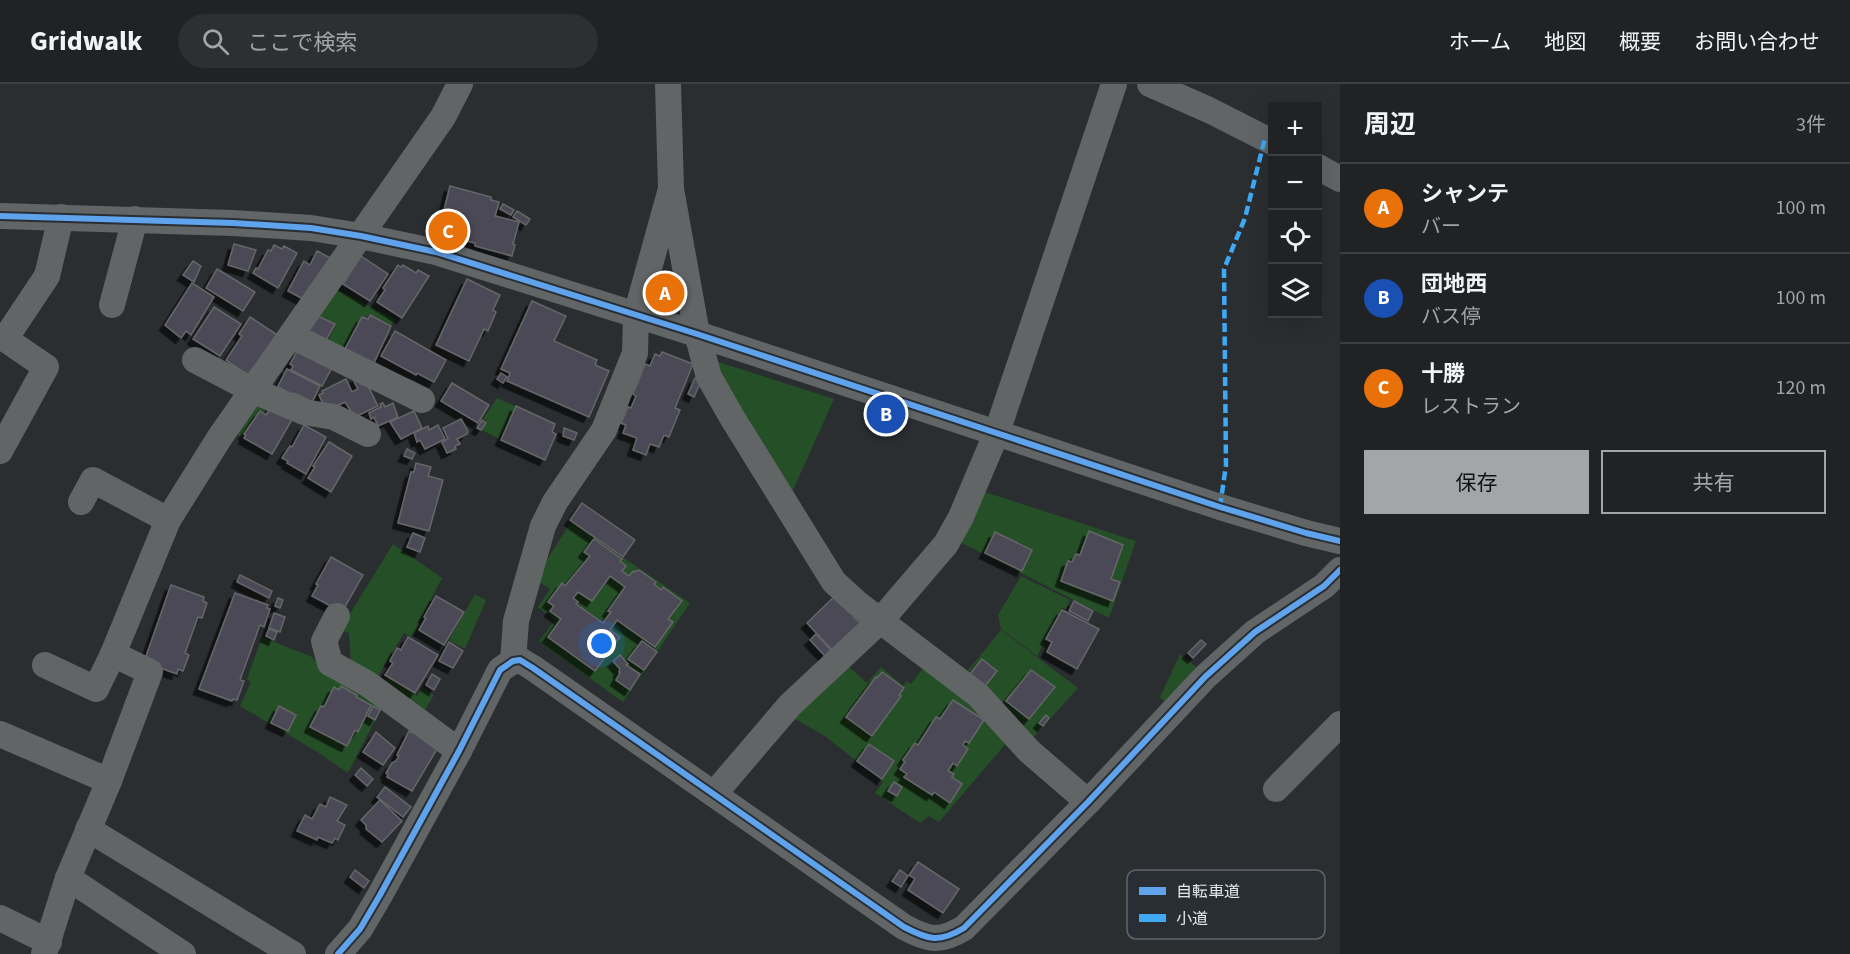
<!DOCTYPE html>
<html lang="ja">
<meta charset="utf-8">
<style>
body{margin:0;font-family:"Source Sans 3","Noto Sans JP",sans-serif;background:#2d2f31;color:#f1f3f6}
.controls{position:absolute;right:18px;top:18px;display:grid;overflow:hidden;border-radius:0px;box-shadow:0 6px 24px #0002}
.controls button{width:54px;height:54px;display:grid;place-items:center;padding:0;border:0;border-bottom:2px solid #3d3f41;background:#202224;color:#f1f3f6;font:30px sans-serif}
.you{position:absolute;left:602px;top:560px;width:21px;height:21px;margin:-15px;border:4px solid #fff;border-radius:50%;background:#1a73e8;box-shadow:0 0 0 9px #1a73e833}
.badge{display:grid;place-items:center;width:39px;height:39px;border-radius:50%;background:#a3a6a9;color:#fff;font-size:20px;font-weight:700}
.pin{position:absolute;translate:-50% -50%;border:3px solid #fff;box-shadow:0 2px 6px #0006}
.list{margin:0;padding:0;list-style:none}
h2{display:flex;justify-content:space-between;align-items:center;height:78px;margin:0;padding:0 24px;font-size:26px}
h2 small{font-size:20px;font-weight:400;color:#a2a4a6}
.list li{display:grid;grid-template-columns:39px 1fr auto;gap:18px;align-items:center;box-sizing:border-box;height:90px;padding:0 24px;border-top:2px solid #3d3f41}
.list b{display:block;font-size:22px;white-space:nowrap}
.list p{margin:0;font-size:20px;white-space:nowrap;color:#a2a4a6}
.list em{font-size:20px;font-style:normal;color:#a2a4a6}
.actions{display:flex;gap:12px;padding:18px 24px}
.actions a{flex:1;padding:14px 0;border:2px solid #a3a6a9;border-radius:0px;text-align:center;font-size:21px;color:#a3a6a9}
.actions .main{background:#a3a6a9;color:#111}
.icon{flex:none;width:33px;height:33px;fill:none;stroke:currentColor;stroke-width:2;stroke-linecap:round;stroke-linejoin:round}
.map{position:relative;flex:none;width:1340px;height:870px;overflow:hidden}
header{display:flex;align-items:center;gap:36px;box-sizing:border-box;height:84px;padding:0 30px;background:#202224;border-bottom:2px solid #3d3f41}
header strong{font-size:28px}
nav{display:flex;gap:33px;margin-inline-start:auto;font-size:21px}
.search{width:420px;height:54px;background:#2d2f31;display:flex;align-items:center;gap:15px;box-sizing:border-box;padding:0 21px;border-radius:33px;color:#a2a4a6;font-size:22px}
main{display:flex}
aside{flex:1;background:#202224}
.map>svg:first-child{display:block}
.green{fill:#254f26}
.building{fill:#4b4956;stroke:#656668;stroke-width:1.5;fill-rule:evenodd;filter:url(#shadow)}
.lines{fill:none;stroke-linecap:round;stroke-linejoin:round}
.minor{stroke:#626565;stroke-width:26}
.quiet{stroke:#3fa9f5;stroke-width:4.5;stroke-dasharray:9 4.5;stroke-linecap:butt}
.cycleway-casing{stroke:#282e33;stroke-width:10}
.cycleway{stroke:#60a3ed;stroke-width:6}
.key{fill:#282e33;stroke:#60666a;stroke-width:1.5}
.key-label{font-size:16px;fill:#e3e7ea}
</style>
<header>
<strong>Gridwalk</strong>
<div class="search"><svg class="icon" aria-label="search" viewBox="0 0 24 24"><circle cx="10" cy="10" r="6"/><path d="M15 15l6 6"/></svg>ここで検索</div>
<nav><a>ホーム</a><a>地図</a><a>概要</a><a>お問い合わせ</a></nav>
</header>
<main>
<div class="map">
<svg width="1340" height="870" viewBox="0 0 1340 870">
<defs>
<filter id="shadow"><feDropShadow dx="-5.5" dy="5.5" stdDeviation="0" flood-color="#0009"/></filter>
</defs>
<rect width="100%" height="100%" fill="#2b2e30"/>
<g class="green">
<polygon points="334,204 395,235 391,241 369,230 367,233 362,232 342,266 327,259 336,240 317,230"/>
<polygon points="712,276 834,315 793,406 777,398"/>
<polygon points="497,314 515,322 499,355 482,346 487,338 483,335"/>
<polygon points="271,320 266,329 259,326 241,353 232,348 249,322"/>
<polygon points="982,407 1136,457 1109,534 956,456"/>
<polygon points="571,438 690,519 623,618 541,559 540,556 555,536 538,523 550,505 538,497 541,485"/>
<polygon points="393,460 442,494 411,553 404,549 375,597 351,583 349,549 340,546"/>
<polygon points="1021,492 1070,516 1066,525 1062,524 1037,572 1001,545 998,531"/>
<polygon points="475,510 486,516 465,565 449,556"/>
<polygon points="1001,546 1078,604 1029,658 965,590"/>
<polygon points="262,553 312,573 319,580 384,619 348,689 319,669 240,622 251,598 247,595"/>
<polygon points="1180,570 1196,583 1165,618 1160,613"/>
<polygon points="848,582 867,599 881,583 903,602 907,597 911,600 924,583 967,612 1008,657 939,738 929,732 920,739 875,709 883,698 825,652 793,634"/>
<polygon points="389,594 417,612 422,603 434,611 423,629 383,604"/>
</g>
<g class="building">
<polygon points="450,102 491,113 491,116 499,118 495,132 519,138 513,160 515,161 512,172 475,162 475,159 438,150"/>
<polygon points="503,120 514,126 511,131 500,125"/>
<polygon points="517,127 530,135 526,141 513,133"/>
<polygon points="234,160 256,166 248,187 228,181"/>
<polygon points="274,161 282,165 284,162 297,169 278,204 253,189 256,184 258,185 268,166 271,167"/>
<polygon points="317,167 334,176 305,216 288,207 304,177 310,181"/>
<polygon points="361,172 388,190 370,217 343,200"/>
<polygon points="193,177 201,182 194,198 183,191"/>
<polygon points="398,181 401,183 403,181 416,189 418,186 429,192 402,234 377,218 385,206 383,204"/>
<polygon points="217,185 255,208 243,227 206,204"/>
<polygon points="467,195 500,211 493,226 496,228 488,247 484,245 469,277 436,261"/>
<polygon points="192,199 214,213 191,251 186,247 181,254 165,241"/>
<polygon points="532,217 566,232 554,257 597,276 595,281 609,287 589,333 507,297 510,289 501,285"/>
<polygon points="214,223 241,240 220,272 193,255"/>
<polygon points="316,231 335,240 325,258 307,248"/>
<polygon points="370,231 391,242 373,281 345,265 362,233 368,235"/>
<polygon points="250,233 279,252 255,287 252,285 248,291 226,276 242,252 239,250"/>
<polygon points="395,247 446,276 434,298 417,289 416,291 381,272"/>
<polygon points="298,266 334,280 322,302 291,286 293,282 290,280"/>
<polygon points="662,268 693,280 675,324 680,326 669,353 664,351 659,363 650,360 646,371 633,366 637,354 623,349 626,341 621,339 628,323 631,324 636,312 633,310 645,280 650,282 655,270 660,272"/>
<polygon points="287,285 320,302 312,318 297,310 292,309 291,311 278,302"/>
<polygon points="501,289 507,293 503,299 497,295"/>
<polygon points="358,293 362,301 369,297 369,304 378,322 355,333 345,318 330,325 325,324 319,311 323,309 322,307 346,295 352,308 358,305 353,295"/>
<polygon points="695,294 701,297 694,313 688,310"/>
<polygon points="452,299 489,321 478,339 441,317"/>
<polygon points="383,319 385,323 393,319 398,333 378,342 374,333 371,335 369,329 381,323 380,320"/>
<polygon points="272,321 293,334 272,370 244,354 246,351 244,350 260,327 266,331"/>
<polygon points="516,322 555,340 552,348 556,350 545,376 501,356"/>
<polygon points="414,327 422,344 401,355 390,338"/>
<polygon points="461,335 468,347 467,350 457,355 460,360 455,362 456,365 447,369 442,358 448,355 443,344"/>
<polygon points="482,336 486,339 481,346 477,344"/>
<polygon points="304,341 326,353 306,390 287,379 288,377 282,374 290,362 292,363"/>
<polygon points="438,341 445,355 425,365 420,356 417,358 414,349 428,342 429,346"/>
<polygon points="564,344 577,349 574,356 563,352"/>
<polygon points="329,358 352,372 331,408 308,394 315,383 313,382"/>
<polygon points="407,365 415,369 412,375 404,372"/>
<polygon points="416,379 431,383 428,392 443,396 429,447 398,439 411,388 414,388"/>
<polygon points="582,419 635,456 623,473 570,436"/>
<polygon points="1089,447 1123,461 1111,495 1120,498 1113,517 1061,497 1068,477 1072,478 1076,470 1080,471"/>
<polygon points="995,448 1032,466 1022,487 985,469"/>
<polygon points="413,449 425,454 420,468 407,463"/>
<path d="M594 455 622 475 620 477 626 482 622 487 629 492 633 487 634 488 639 486 656 498 654 500 661 506 663 503 682 517 668 535 673 538 655 563 617 536 610 546 620 553 595 587 548 553 561 535 550 527 554 522 548 518 562 499 565 502 590 472 584 468ZM610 492 625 503 608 527 611 528 603 539 576 520 578 518 573 514 578 508 592 517Z"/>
<polygon points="331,473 363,491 342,528 312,512 318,501 316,500"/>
<polygon points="240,491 272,507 269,514 237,498"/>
<polygon points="171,501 204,513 203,517 207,519 202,534 198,533 185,569 189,571 183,587 178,585 177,590 144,578"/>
<polygon points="235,509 268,521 267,524 270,525 264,543 260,541 240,596 244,597 237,616 233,615 232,617 199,605"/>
<polygon points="837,510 857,530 854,533 860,539 832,566 807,539"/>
<polygon points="436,512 464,528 444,561 419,546 426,534 424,533"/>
<polygon points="278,514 283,516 280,524 275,522"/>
<polygon points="1074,517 1093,527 1088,537 1069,527"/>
<polygon points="1062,526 1099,545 1077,585 1047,568 1052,558 1046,555"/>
<polygon points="274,529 285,533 280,548 269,544"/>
<polygon points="269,545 277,548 274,556 266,552"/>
<polygon points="816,550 831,566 825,572 810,556"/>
<polygon points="408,553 438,571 415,609 385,591 393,579 390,577 397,564 401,566"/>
<polygon points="1201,556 1206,560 1193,574 1188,569"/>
<polygon points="642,557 657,568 644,586 628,575"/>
<polygon points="449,558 463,567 453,584 439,577"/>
<polygon points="620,571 628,580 626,581 640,590 630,606 616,596 620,589 619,588 620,585 613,577"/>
<polygon points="982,575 997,587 985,602 970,590"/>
<polygon points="1031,586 1055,603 1029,635 1006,617"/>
<polygon points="882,588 904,604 899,611 901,612 872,652 846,633 876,593 877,594"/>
<polygon points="432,590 440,595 434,606 426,601"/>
<polygon points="341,602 357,611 356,613 371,621 358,648 355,646 347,662 310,643 321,622 324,623 334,603 339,606"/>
<polygon points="953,616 984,636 969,659 965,657 963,661 968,665 957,682 953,679 948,687 954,690 952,693 962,700 950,719 934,708 932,711 904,693 907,690 900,685 905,678 903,676 915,659 918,661 936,633 940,635"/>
<polygon points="279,622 296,631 288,647 271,639"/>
<polygon points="373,622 380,626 375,636 368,632"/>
<polygon points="1046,631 1049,634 1043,642 1039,639"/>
<polygon points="414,645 440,660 412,707 387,693 388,690 386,689 392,679 396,677 399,672 397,671 409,647 412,649"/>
<polygon points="376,648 395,664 383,681 363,668"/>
<polygon points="869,660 894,677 882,695 857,677"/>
<polygon points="361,684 373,695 367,702 355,691"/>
<polygon points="894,698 902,703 897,712 888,707"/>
<polygon points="385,703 411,723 403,733 377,713"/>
<polygon points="330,713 347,721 337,737 345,741 338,756 335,754 332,759 318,753 317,756 297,747 305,731 312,735 320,720 326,723"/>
<polygon points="380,716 402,737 382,758 366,745 366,741 361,736"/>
<polygon points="918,778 959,805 943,829 908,806 915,795 909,791"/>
<polygon points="355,786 369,797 364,804 350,793"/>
<polygon points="900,786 908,792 901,803 892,797"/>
</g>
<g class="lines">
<g class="minor">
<polyline points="1150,0 1209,26 1272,58"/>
<polyline points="1318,83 1340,95"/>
<polyline points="671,105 697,250 709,293 733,335 834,498 857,519 978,611 1029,667 1088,718"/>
<polyline points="0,132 233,139 311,144 361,152 436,168 697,250 1220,423 1306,449 1340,457"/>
<polyline points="112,221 135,135"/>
<polyline points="292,252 422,316"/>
<polyline points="195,276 252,306 304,328 334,333 368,350"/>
<polyline points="0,367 46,283 5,255 47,192 61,133"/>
<polyline points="81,418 93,396 168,436"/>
<polyline points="337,532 324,557 330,579 368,600 459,667"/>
<polyline points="513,577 516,537 543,442 555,418 604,346 635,269 636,231 671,105 668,0"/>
<polyline points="45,581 96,605 113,570"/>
<polyline points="0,650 109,697"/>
<polyline points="1276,705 1340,640"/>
<polyline points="714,710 790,621 881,536 946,460 961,433 997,348 1114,0"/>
<polyline points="88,745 293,870"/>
<polyline points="68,794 183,870"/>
<polyline points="0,834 49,858"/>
<polyline points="44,870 68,794 109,697 150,588 113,570 168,436 220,353 443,33 460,0"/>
<path d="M338 870 360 845 380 811 459 667 500 586 513 577 520 576 533 584 904 843C929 856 939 859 964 844L1088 718 1205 593 1255 548 1324 502 1340 486"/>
</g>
<polyline class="quiet" points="1220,423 1226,381 1224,185 1245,134 1265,54"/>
<g class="cycleway-casing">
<g id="cycleway">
<polyline points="0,132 233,139 311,144 361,152 436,168 697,250 1220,423 1306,449 1340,457"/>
<path d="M338 870 360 845 380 811 459 667 500 586 513 577 520 576 533 584 904 843C929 856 939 859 964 844L1088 718 1205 593 1255 548 1324 502 1340 486"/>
</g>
</g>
<use href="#cycleway" class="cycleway"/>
</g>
<rect x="1127" y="786" width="198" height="69" rx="9" class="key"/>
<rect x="1139" y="803" width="27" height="8" fill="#60a3ed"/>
<rect x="1139" y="830" width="27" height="8" fill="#3fa9f5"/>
<g class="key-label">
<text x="1176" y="813">自転車道</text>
<text x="1176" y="840">小道</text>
</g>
</svg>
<div class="controls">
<button>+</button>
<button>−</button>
<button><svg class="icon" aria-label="locate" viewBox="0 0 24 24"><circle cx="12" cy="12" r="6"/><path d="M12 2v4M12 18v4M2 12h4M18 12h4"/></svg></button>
<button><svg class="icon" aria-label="layers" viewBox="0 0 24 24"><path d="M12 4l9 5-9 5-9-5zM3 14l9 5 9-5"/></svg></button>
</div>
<div class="you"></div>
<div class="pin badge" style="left:665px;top:209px;background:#e8710a">A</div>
<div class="pin badge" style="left:886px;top:330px;background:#1a4fb4">B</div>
<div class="pin badge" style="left:448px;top:147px;background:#e8710a">C</div>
</div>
<aside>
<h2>周辺<small>3件</small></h2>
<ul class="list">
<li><span class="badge" style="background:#e8710a">A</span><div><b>シャンテ</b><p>バー</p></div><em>100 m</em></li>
<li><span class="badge" style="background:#1a4fb4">B</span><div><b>団地西</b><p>バス停</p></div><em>100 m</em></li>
<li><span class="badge" style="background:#e8710a">C</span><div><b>十勝</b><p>レストラン</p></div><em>120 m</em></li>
</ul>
<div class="actions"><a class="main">保存</a><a>共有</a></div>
</aside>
</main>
